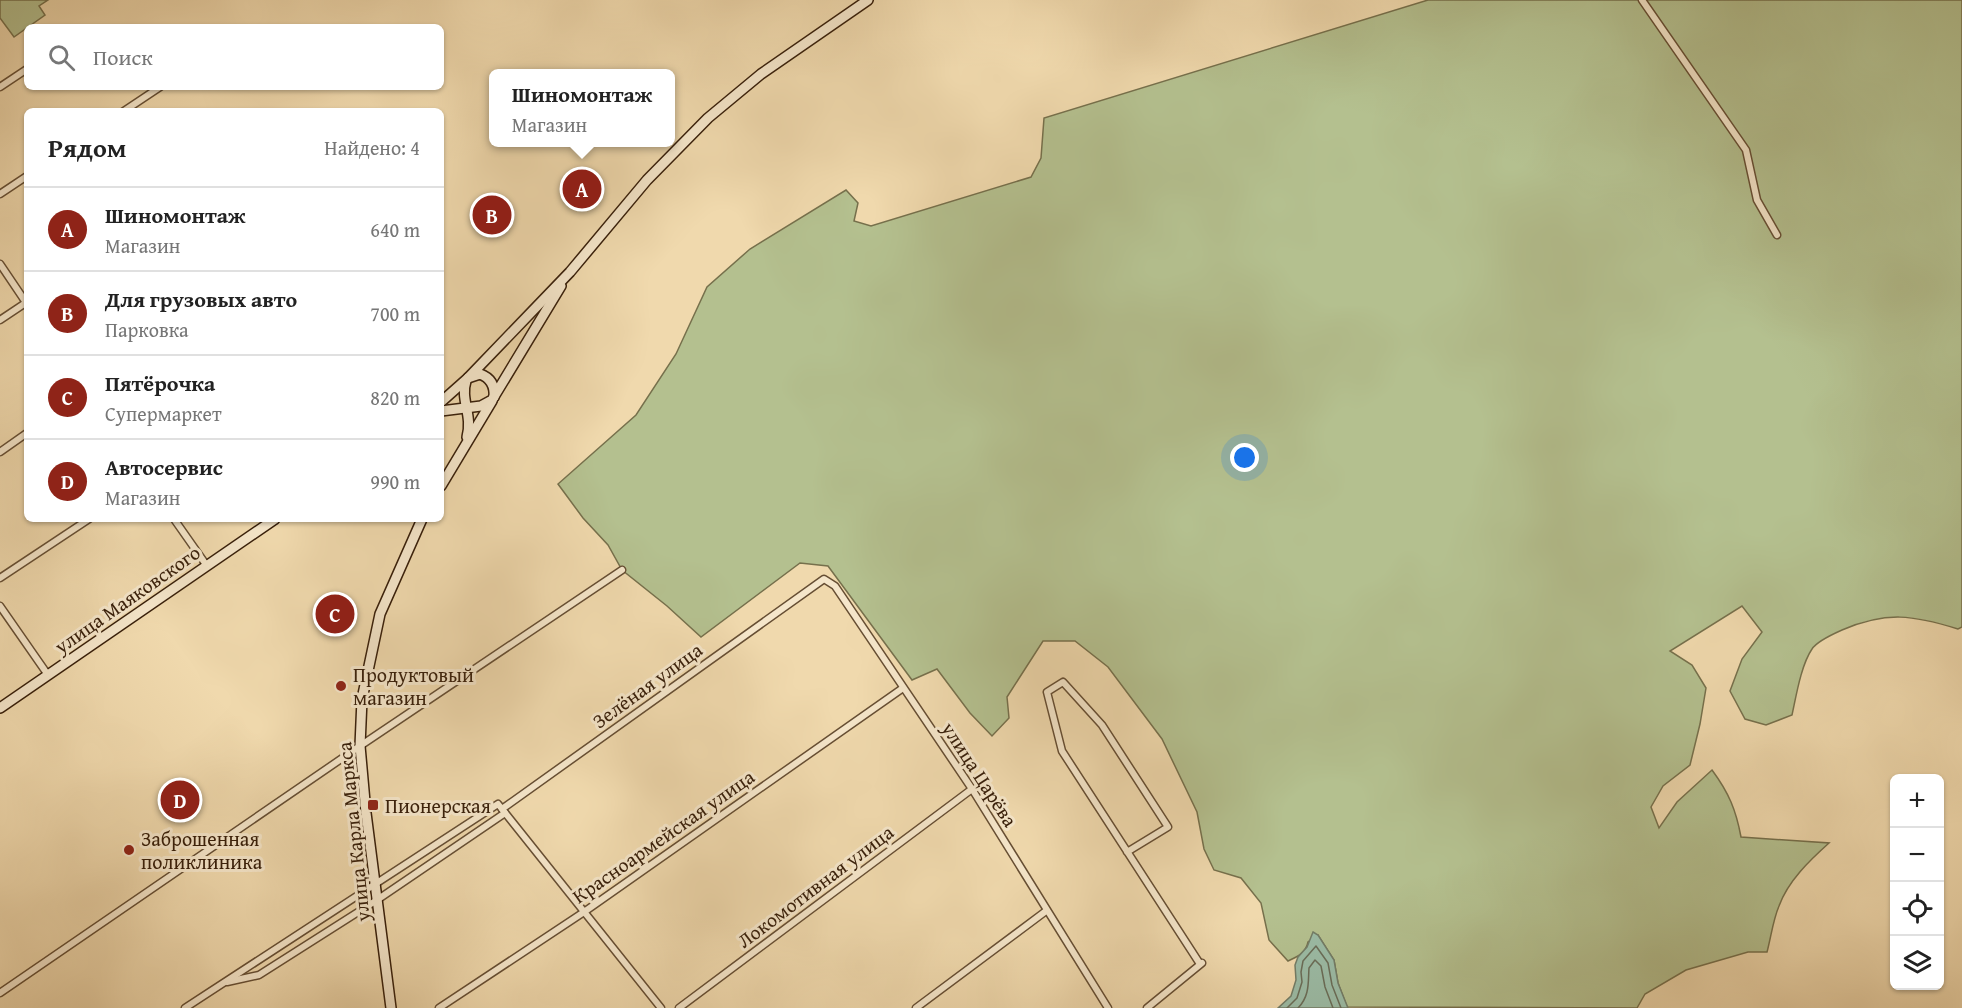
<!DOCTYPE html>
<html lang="ru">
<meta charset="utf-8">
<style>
body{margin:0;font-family:"Gentium Book Plus",serif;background:#f6f6f6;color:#222}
.controls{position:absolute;right:18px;bottom:18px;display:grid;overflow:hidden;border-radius:9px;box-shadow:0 2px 4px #0004}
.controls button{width:54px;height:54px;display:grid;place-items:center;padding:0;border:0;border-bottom:2px solid #e0e0e0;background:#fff;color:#222;font:30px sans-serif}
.you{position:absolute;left:1245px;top:458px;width:21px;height:21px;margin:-15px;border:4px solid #fff;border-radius:50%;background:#1a73e8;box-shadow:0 0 0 9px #1a73e833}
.badge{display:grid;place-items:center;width:39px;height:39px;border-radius:50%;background:#8f2418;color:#fff;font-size:20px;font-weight:700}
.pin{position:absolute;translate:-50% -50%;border:3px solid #fff;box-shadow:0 2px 6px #0006}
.popup{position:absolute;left:489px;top:69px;width:186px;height:78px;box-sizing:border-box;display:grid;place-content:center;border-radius:9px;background:#fff;filter:drop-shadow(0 2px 4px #0005);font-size:20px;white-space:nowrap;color:#767676}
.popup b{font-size:22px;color:#222}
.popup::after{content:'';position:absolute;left:50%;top:100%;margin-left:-12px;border:12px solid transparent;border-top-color:#fff}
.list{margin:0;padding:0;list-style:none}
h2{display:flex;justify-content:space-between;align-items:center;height:78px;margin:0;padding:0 24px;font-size:26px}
h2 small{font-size:20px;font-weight:400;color:#767676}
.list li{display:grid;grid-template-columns:39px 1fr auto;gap:18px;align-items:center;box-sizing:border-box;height:84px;padding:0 24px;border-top:2px solid #e0e0e0}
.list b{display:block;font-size:22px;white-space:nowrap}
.list p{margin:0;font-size:20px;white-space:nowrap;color:#767676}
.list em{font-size:20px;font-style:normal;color:#767676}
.icon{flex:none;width:33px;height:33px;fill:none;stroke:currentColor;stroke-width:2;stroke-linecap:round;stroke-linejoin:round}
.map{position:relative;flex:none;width:1962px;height:1008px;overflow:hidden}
.search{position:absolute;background:#fff;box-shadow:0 2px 4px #0004;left:24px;top:24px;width:420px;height:66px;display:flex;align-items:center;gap:15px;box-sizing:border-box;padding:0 21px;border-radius:9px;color:#767676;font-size:22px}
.panel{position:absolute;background:#fff;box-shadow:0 2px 4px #0004;left:24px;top:108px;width:420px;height:414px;border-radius:9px}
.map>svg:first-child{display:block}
.green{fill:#b4c08f;stroke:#76704c;stroke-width:1.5}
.water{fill:#9bbba5;stroke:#737d67;stroke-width:1.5}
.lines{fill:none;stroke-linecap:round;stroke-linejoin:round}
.shore{stroke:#6a6d58;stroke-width:1.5}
.street-casing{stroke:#664e33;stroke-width:9}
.secondary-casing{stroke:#381f0a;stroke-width:12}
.street{stroke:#f5e6ca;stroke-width:6}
.secondary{stroke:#f5e6ca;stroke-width:9}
.poi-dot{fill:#8f2418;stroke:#f5e6ca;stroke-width:2}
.labels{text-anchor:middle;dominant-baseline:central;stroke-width:6;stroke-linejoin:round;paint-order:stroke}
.street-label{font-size:20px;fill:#381f0a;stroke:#f5e6ca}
.poi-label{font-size:20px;fill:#381f0a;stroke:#f5e6ca;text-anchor:start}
</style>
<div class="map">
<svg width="1962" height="1008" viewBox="0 0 1962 1008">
<rect width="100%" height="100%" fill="#f0d9ad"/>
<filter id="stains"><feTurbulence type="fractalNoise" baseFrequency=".00333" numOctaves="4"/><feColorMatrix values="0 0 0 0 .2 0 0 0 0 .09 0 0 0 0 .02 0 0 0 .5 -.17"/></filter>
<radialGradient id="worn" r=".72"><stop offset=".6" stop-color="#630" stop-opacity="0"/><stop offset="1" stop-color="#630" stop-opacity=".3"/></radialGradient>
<g class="green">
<polygon points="0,0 48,0 39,6 45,15 14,37 0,18"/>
<path d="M1428 0H1962V627L1958 629C1913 615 1887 611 1842 630 1833 634 1817 641 1812 649 1801 665 1796 697 1792 715L1766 725 1745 719 1730 691 1742 659 1762 632 1742 606 1670 651 1692 665 1706 688 1700 724 1690 765 1663 786 1651 807 1659 828 1677 802 1712 770C1729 793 1736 810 1741 837L1829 843C1810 860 1788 881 1779 906 1773 920 1771 937 1767 952H1748L1686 970 1645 994 1637 1008 1347 1007 1338 983 1334 960 1318 935 1308 942C1306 953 1297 957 1288 961L1269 940 1261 903 1241 878 1214 870 1204 849 1197 812 1162 739 1108 667 1075 641H1043L1007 697 1009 718 992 736 970 713 937 669 912 680 828 566 800 563 701 637 667 606 622 570 608 545 583 518 558 484 636 415 676 354 707 287 750 249 846 190 858 203 854 221 871 226 1031 177 1041 158 1044 118Z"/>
</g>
<polygon class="water" points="1313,932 1318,935 1334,960 1338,983 1348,1008 1278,1008 1291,996 1296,980 1295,965 1298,957 1307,947"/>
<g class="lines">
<g class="shore">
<polyline points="1287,1008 1297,998 1302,982 1301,972 1303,961 1316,946 1328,963 1332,985 1341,1008"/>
<path d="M1298 1008C1310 996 1308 982 1309 968L1315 960 1321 966 1325 987 1333 1008"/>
</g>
<g class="street-casing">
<g id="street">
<polyline points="1642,0 1746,150 1757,200 1777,235"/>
<polyline points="0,87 27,69"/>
<polyline points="124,111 160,87"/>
<polyline points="0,194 27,176"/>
<polyline points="0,264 27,304"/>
<polyline points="0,320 27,302"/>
<polyline points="0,452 27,433"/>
<polyline points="174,519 207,566"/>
<polyline points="0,578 89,519"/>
<polyline points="0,606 48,675"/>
<polyline points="502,809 824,579 835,586 972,789 1108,1008"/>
<polyline points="1127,852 1168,827 1102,725 1063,682 1047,692 1062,751 1200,964"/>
<polyline points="227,982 259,975 377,900 505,813"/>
<polyline points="0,993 360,746 622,570"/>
<polyline points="185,1008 498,804 661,1008"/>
<polyline points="439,1008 584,912 903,688"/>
<polyline points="679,1008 972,789"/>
<polyline points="916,1008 1046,911"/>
<polyline points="1147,1008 1202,963"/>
</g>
</g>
<g class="secondary-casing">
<g id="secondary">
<polyline points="468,378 570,272 647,180 708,118 761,74 868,0"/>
<path d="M466 381C460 399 473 416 467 437"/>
<path d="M441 402 468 378 480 374C491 378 495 386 494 397"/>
<polyline points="441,411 481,406 492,400 561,286"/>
<polyline points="441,486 492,401"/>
<polyline points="0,708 275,519"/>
<polyline points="391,1008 366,813 360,746 362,699 380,614 422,519"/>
</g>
</g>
<use href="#street" class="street"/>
<use href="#secondary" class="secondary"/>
</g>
<g class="poi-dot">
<circle cx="341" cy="686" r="6"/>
<rect x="367" y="799" width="12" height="12" rx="3"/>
<circle cx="129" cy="850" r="6"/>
</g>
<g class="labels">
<g class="street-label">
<text transform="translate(127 599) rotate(-35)">улица Маяковского</text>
<text transform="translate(647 685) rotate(-36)">Зелёная улица</text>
<text transform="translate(980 774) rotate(57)">улица Царёва</text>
<text transform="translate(353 832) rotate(-96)">улица Карла Маркса</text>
<text transform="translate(663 836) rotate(-35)">Красноармейская улица</text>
<text transform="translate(815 886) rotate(-37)">Локомотивная улица</text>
</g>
<g class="poi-label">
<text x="353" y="674">Продуктовый<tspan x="353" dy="23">магазин</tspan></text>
<text x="385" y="805">Пионерская</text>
<text x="141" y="838">Заброшенная<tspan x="141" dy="23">поликлиника</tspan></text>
</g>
</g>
<rect width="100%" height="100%" filter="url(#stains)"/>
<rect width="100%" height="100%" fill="url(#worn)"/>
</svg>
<div class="controls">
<button>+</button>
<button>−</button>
<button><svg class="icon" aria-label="locate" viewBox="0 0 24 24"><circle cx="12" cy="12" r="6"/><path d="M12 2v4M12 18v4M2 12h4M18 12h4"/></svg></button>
<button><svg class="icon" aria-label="layers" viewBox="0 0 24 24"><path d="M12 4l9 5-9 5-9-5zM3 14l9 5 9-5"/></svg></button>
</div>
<div class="you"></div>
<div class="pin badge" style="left:582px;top:189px">A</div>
<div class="popup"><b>Шиномонтаж</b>Магазин</div>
<div class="pin badge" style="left:492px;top:215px">B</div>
<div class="pin badge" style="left:335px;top:614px">C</div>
<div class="pin badge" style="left:180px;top:800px">D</div>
<div class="search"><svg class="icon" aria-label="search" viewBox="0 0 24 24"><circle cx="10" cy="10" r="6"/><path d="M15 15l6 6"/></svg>Поиск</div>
<section class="panel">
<h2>Рядом<small>Найдено: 4</small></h2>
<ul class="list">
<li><span class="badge">A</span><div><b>Шиномонтаж</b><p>Магазин</p></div><em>640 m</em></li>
<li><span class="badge">B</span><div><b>Для грузовых авто</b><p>Парковка</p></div><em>700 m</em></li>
<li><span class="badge">C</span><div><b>Пятёрочка</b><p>Супермаркет</p></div><em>820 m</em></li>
<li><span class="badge">D</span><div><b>Автосервис</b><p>Магазин</p></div><em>990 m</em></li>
</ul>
</section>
</div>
